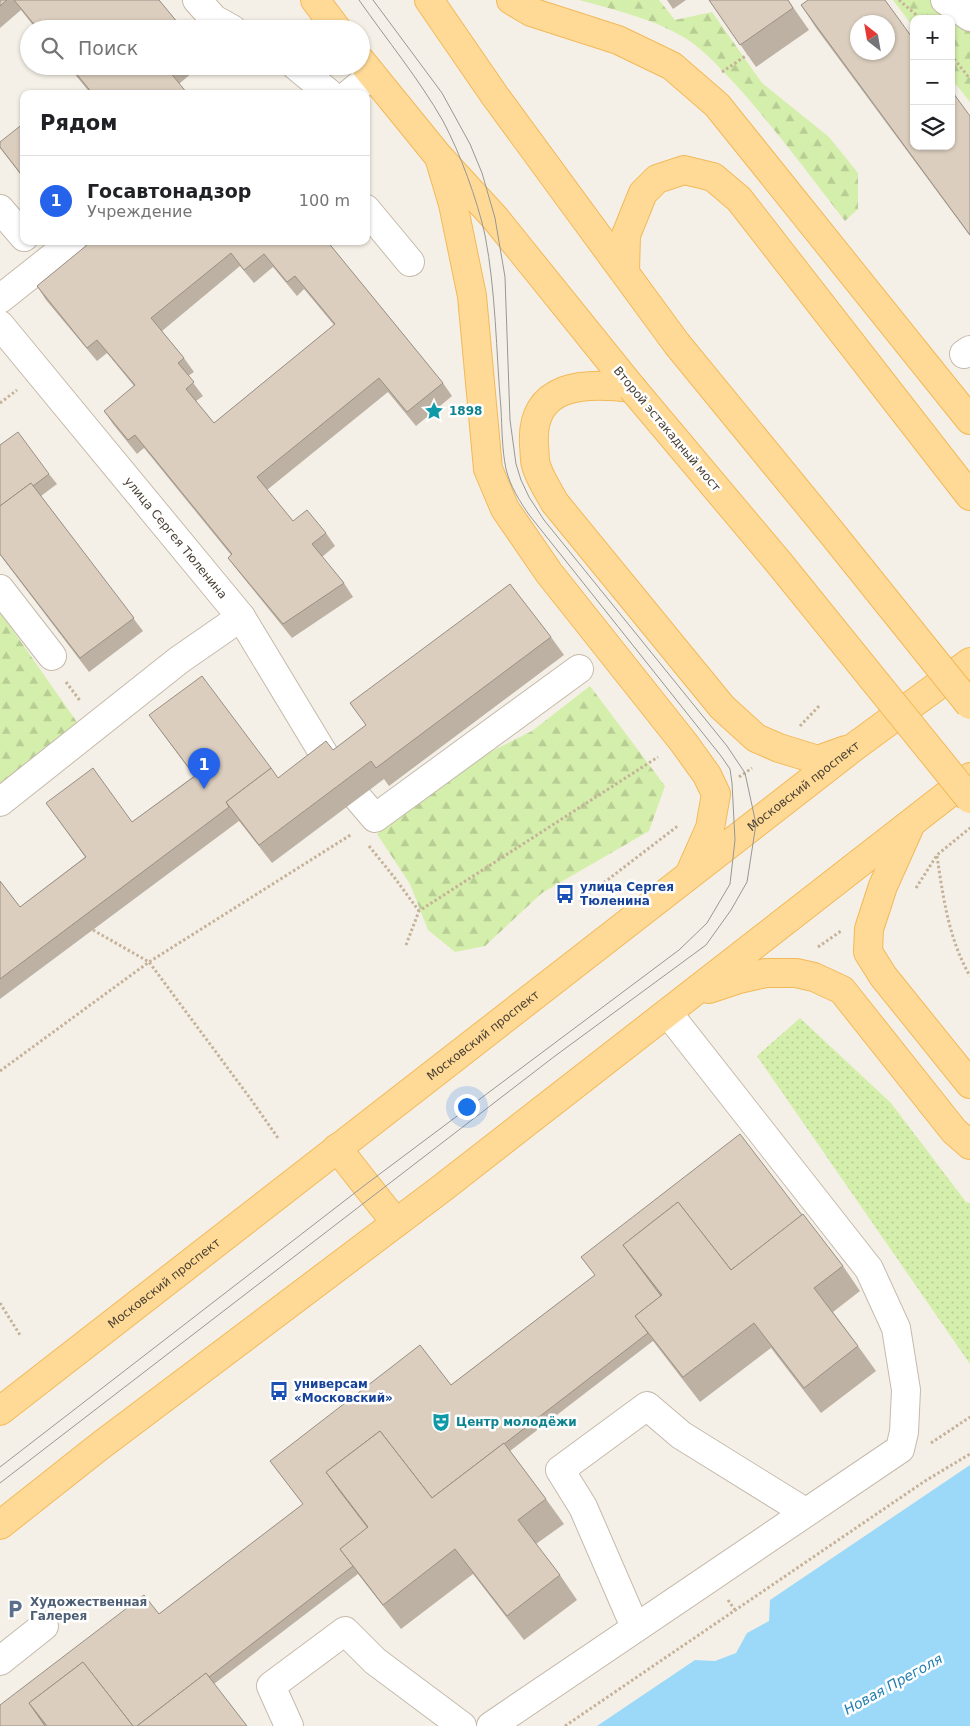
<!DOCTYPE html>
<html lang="ru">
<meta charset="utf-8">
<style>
body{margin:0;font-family:"DejaVu Sans",sans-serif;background:#f2f2f2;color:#202124}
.controls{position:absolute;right:15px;top:15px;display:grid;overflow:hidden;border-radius:10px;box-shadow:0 1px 4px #0004}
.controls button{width:45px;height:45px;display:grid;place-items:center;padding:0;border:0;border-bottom:1px solid #e0e0e0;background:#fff;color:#202124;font:25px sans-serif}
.compass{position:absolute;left:850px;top:15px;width:45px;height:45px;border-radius:50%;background:#fff;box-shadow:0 1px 4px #0004;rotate:329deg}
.you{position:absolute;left:466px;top:1106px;width:18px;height:18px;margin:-12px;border:4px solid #fff;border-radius:50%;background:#1a73e8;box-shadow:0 0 0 8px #1a73e833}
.badge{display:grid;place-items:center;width:32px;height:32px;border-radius:50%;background:#2563eb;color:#fff;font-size:16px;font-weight:700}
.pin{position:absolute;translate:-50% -41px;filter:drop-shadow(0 1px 2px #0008)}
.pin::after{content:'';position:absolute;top:26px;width:18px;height:15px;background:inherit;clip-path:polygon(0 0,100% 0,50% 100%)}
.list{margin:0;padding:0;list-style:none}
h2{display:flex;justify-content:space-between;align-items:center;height:65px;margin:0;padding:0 20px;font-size:21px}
h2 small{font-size:16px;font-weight:400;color:#757577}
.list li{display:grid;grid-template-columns:32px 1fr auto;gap:15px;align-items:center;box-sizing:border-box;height:90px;padding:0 20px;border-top:1px solid #e0e0e0}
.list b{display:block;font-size:19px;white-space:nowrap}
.list p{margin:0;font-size:16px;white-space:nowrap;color:#757577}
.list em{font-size:16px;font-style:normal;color:#757577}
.icon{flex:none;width:28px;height:28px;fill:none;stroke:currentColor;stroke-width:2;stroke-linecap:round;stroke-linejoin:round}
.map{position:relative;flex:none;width:970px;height:1726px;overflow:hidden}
.search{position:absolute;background:#fff;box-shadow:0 1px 4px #0004;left:20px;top:20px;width:350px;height:55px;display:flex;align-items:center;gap:12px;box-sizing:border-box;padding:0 18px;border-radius:28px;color:#757577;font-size:19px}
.panel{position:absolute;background:#fff;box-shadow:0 1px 4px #0004;left:20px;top:90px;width:350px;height:155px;border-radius:10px}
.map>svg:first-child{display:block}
.grass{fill:url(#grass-dots)}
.forest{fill:url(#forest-firs)}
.water{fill:#9cd9f9}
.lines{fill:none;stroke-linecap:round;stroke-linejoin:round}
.minor-casing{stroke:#c5baab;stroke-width:30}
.major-casing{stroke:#f2b959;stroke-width:30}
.path{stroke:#c5b298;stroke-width:3;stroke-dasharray:2.5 2.5;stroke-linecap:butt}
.minor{stroke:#fff;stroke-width:28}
.major{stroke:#ffda96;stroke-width:28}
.tram{stroke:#979797;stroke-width:1}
.major-bridge-casing{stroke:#f2b959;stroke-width:30;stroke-linecap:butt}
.major-bridge{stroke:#ffda96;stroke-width:28}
.wall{fill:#bcb1a3;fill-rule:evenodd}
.building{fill:#dbcebe;stroke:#999085;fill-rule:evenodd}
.labels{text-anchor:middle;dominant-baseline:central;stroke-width:5;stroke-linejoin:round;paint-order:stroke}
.culture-label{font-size:12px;font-weight:bold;fill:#0d838f;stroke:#fff;text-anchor:start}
.street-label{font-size:12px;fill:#494035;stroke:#fff}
.transit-label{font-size:12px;font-weight:bold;fill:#164399;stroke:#fff;text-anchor:start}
.service-label{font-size:12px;font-weight:bold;fill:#4e5e75;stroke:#fff;text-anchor:start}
.water-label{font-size:14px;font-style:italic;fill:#1f7db0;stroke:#fff}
</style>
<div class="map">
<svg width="970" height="1726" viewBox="0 0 970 1726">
<defs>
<pattern id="grass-dots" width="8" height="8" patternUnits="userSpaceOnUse" patternTransform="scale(1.25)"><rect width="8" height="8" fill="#d4eeab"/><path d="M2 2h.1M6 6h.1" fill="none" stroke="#b8cd94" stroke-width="1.8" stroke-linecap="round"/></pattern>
<pattern id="forest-firs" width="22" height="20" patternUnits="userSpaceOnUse" patternTransform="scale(1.25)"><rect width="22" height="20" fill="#d4eeab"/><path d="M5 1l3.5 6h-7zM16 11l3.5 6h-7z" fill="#b8cd94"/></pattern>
</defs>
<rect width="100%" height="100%" fill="#f5f0e7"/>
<polygon class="grass" points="800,1018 891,1103 966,1202 970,1203 970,1364 757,1056"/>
<g class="forest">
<path d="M579 0H659L675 20 712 12 762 83 829 137 858 173V209L845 221C809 175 775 128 736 85 718 66 699 44 676 33 646 17 612 9 579 0Z"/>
<polygon points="893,0 930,0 970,27 970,102 951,78 951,19 914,19 914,28"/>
<polygon points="0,612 79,725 0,784"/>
<polygon points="590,686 665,786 649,831 542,893 485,946 455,952 428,930 410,884 377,834 466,764 532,731"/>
</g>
<polygon class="water" points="970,1465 970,1726 597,1726 695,1660 715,1661 736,1653 747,1633 769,1621 770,1600"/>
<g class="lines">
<g class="minor-casing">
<g id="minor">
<polyline points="197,0 214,19 232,29"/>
<polyline points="945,0 970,17"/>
<polyline points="296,66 330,94"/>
<polyline points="349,94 372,75"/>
<polyline points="0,209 24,237"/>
<polyline points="366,209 410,262"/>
<polyline points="0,299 73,241"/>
<path id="s1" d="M0 325 241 617 331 766"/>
<polyline points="964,354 970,350"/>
<polyline points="0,589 52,656"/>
<polyline points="358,798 375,818 579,669"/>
<polyline points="0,802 179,660 241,617"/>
<polyline points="635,1627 583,1507 560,1470 647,1406 681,1435 805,1512"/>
<polyline points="0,1661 44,1626"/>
<polyline points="289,1726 271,1686 345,1631 375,1661 462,1726"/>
<polyline points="491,1726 900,1449 904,1432 906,1390 896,1328 869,1269 668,1013"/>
</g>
</g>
<g class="major-casing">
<g id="major">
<polyline points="315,0 337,29"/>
<polyline points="429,0 495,96 677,344"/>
<polyline points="511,0 531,12 618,40 672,66 717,105 970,420"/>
<polyline points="361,61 439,157 495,218 632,388"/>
<polyline points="439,157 453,204 472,296 488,469 505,509 549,573 684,743 707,775 716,794 710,828 690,873"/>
<polyline points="625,272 626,235 643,193 657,179 684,170 713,177 739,199 970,496"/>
<path d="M632 388C585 382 530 383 534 445 535 452 534 459 536 465 539 477 549 492 555 503L722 707 756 738 779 748 818 760 846 750"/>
<polyline points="909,828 883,886 869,929 868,952 883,976 970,1084"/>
<polyline points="709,989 739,979 766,973 796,973 814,977 842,990 954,1131 970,1145"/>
<polyline points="337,1148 396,1223"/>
<path id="s2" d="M0 1411 854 747 970 662"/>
<polyline points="0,1525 100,1446 441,1189 970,777"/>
</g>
</g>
<g class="path">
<polyline points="899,0 921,19"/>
<polyline points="951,55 970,79"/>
<polyline points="722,72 747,55"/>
<polyline points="0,403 17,390"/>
<polyline points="66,682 81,702"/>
<polyline points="800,726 820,705"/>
<polyline points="739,777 752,768"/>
<polyline points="369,846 394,877 419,911"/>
<path d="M937 856C943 897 949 940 970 976"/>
<polyline points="916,888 937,855 970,828"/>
<polyline points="580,901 679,825"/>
<polyline points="93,930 149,962 250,1098 278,1138"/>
<polyline points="406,945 419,911 658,757"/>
<polyline points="818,947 841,931"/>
<polyline points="0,1071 149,962 352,834"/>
<polyline points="0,1303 20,1335"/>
<polyline points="931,1443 970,1417"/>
<polyline points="728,1600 735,1610"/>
<polyline points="565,1726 925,1481 970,1454"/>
</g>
<use href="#minor" class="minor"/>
<use href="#major" class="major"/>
<g class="tram">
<path d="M0 1467 365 1185 679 950 707 923 730 884 735 840 732 783 730 769 721 756 530 516C520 502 510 486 506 469 502 450 502 428 501 409 496 351 496 292 485 235 477 199 460 153 443 121 419 79 387 40 359 0"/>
<polyline points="0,1483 555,1056 706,945 731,910 747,882 756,824 745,773 727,746 544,520 529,497 521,480 516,464 510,420 505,277 495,218 482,173 470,144 442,93 373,0"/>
</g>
<g class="major-bridge-casing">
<g id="major-bridge">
<polyline points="677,344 831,532 970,705"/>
<polyline points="632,388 780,564 970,799"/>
</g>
</g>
<use href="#major-bridge" class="major-bridge"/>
</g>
<g class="wall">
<polygon points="0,0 159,0 183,29 36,29 21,10 0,28"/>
<polygon points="667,0 686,0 673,9"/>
<polygon points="709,0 788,0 809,30 756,67"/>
<polygon points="801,5 970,116 970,236 816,28"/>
<polygon points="68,66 200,66 179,84 188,94 91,94"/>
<polygon points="24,123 24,179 0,148"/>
<path d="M82 241H327L443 383 452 396 416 426 388 392 267 490 293 521 326 533 335 546 322 557 344 583 353 597 292 638 238 571 228 558 231 555 144 448 137 454 113 424 104 411 134 386 107 353 97 361 46 300 37 286 86 246ZM240 266 254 283 273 267 297 296 304 289 334 325 214 423 196 401 203 396 188 376 194 372 184 358 162 331Z"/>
<polygon points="0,445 49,474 57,484 41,496 143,631 89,672 0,555"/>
<polygon points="551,637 564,655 389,786 384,779 272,863 239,821 0,999 0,881 20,907 85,857 46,803 132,822 194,776 149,715 278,778 333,750 366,725 350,703"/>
<polygon points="802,1215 843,1266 860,1291 833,1312 858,1346 876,1371 821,1413 771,1348 700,1402 653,1341 510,1451 546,1499 564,1524 536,1544 560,1575 577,1600 524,1640 473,1574 401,1629 358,1574 214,1684 247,1726 0,1726 159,1614 303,1504 270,1461 451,1385 595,1275 581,1257"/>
</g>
<g class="building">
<polygon points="0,0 7,0 0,6"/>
<polygon points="14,0 159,0 183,29 38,29"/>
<polygon points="709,0 788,0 793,8 740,45"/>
<path d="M808 0H885L914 40V146H951V90L970 116V235L801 5ZM858 22H888V52H858Z"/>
<polygon points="70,66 175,66 169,71 187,93 93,94"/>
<polygon points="24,123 24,178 0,147 0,142"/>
<path d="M84 241H327L443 383 407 412 379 378 257 477 293 521 307 510 326 533 312 544 344 583 283 624 228 558 232 554 135 435 128 440 104 411 135 385 97 340 87 348 37 286 87 245ZM231 253 244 270 264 254 287 282 295 276 335 324 214 423 186 389 194 382 178 363 184 358 151 318Z"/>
<polygon points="18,432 49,474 33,486 31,483 0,506 0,445"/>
<polygon points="31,483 134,618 80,658 0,554 0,506"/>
<polygon points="510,584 551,637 376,768 371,761 259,845 226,802 271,768 278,778 326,741 333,750 366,725 350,703"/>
<polygon points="202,676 271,768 226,802 229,807 0,979 0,881 20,907 86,857 46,803 93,768 132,822 195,776 149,715"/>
<polygon points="740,1134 802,1215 731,1270 678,1202 623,1245 661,1296 635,1316 648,1333 504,1444 504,1443 432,1498 380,1431 326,1472 339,1490 368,1528 340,1549 353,1566 209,1677 206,1673 137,1726 133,1726 83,1662 29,1703 45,1726 0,1726 0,1705 144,1595 159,1614 303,1504 270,1461 420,1345 451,1385 595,1275 581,1257"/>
<polygon points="678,1202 731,1270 803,1214 843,1266 814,1288 858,1346 804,1388 754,1323 683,1377 635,1316 662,1295 623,1245"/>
<polygon points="380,1431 432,1498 504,1443 546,1499 518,1520 560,1575 507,1616 455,1549 383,1605 340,1549 368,1527 326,1472"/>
<polygon points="83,1662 133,1726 47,1726 29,1703"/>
<polygon points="206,1673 247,1726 137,1726"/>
</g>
<defs>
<g id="sight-bare" transform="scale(1.5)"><path d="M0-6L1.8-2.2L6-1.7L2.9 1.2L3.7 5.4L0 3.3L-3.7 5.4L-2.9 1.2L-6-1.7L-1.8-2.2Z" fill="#0f9aa8" stroke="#fff" stroke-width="2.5" paint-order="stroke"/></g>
<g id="bus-bare" transform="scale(1.5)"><path d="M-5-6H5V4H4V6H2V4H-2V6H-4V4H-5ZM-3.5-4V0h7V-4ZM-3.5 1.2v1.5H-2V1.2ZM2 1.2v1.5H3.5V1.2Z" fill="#1a4fb4" stroke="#fff" stroke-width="2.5" paint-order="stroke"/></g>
<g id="theatre-bare" transform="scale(1.5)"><path d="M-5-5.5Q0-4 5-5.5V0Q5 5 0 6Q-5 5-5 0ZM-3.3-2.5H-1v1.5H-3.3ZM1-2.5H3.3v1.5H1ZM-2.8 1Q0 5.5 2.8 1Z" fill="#0f9aa8" stroke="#fff" stroke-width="2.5" paint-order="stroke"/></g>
<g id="parking-bare" transform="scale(1.5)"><path d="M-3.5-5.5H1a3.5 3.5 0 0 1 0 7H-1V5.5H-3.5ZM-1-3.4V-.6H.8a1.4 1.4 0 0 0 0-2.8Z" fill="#5c6f8a" stroke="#fff" stroke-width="2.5" paint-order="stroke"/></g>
</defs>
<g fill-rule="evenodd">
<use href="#sight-bare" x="434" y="411"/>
<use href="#bus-bare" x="565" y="894"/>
<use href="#bus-bare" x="279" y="1391"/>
<use href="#theatre-bare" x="441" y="1422"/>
<use href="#parking-bare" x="15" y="1609"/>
</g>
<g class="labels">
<g class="culture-label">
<text x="449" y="411">1898</text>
<text x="456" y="1422">Центр молодёжи</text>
</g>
<g class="street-label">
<text transform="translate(667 429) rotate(50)">Второй эстакадный мост</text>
<text stroke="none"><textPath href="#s1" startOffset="276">улица Сергея Тюленина</textPath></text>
<text stroke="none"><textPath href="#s2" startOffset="1018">Московский проспект</textPath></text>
<text stroke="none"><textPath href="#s2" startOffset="612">Московский проспект</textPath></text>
<text stroke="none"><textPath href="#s2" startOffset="208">Московский проспект</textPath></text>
</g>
<g class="transit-label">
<text x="580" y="887">улица Сергея<tspan x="580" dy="14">Тюленина</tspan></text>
<text x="294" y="1384">универсам<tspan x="294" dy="14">«Московский»</tspan></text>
</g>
<g class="service-label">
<text x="30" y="1602">Художественная<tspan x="30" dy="14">Галерея</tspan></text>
</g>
<g class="water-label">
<text transform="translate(893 1684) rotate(-29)">Новая Преголя</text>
</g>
</g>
</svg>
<div class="controls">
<button>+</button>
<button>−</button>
<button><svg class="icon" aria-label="layers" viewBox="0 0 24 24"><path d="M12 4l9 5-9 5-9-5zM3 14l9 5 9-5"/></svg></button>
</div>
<svg class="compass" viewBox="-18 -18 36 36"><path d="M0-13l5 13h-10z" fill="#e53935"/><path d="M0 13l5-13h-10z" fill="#757577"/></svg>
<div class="you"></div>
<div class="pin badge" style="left:204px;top:789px">1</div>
<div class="search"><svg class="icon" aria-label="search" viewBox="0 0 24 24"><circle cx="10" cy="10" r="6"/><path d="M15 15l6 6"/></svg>Поиск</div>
<section class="panel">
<h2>Рядом<small></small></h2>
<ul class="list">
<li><span class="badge">1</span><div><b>Госавтонадзор</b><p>Учреждение</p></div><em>100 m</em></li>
</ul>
</section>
</div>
